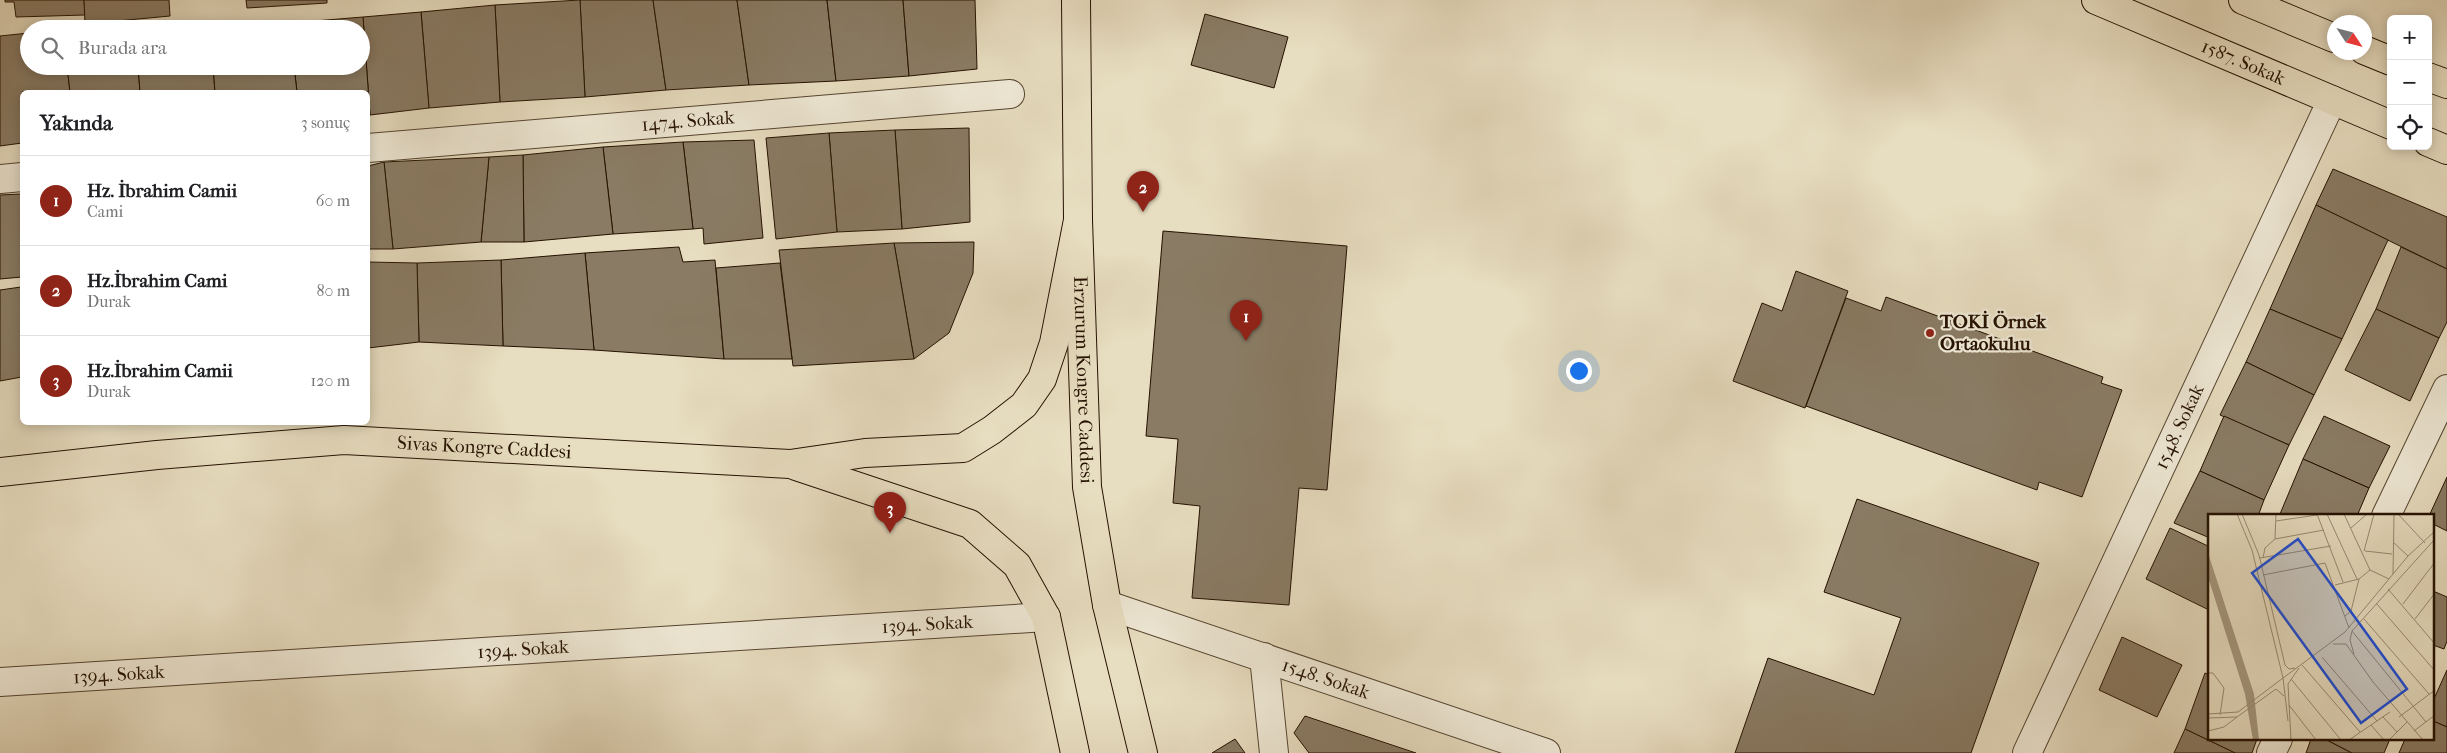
<!DOCTYPE html>
<html lang="tr">
<meta charset="utf-8">
<style>
body{margin:0;font-family:"IM FELL French Canon",serif;background:#f2f2f2;color:#202124}
.controls{position:absolute;right:15px;top:15px;display:grid;overflow:hidden;border-radius:8px;box-shadow:0 2px 12px #0003}
.controls button{width:45px;height:45px;display:grid;place-items:center;padding:0;border:0;border-bottom:1px solid #e0e0e0;background:#fff;color:#202124;font:25px sans-serif}
.compass{position:absolute;left:2327px;top:15px;width:45px;height:45px;border-radius:50%;background:#fff;box-shadow:0 2px 12px #0003;rotate:126deg}
.you{position:absolute;left:1578px;top:370px;width:18px;height:18px;margin:-12px;border:4px solid #fff;border-radius:50%;background:#1a73e8;box-shadow:0 0 0 8px #1a73e833}
.badge{display:grid;place-items:center;width:32px;height:32px;border-radius:50%;background:#8f2418;color:#fff;font-size:16px;font-weight:700}
.pin{position:absolute;translate:-50% -41px;filter:drop-shadow(0 1px 2px #0008)}
.pin::after{content:'';position:absolute;top:26px;width:18px;height:15px;background:inherit;clip-path:polygon(0 0,100% 0,50% 100%)}
.list{margin:0;padding:0;list-style:none}
h2{display:flex;justify-content:space-between;align-items:center;height:65px;margin:0;padding:0 20px;font-size:21px}
h2 small{font-size:16px;font-weight:400;color:#757577}
.list li{display:grid;grid-template-columns:32px 1fr auto;gap:15px;align-items:center;box-sizing:border-box;height:90px;padding:0 20px;border-top:1px solid #e0e0e0}
.list b{display:block;font-size:19px;white-space:nowrap}
.list p{margin:0;font-size:16px;white-space:nowrap;color:#757577}
.list em{font-size:16px;font-style:normal;color:#757577}
.icon{flex:none;width:28px;height:28px;fill:none;stroke:currentColor;stroke-width:2;stroke-linecap:round;stroke-linejoin:round}
.map{position:relative;flex:none;width:2447px;height:753px;overflow:hidden}
.search{position:absolute;background:#fff;box-shadow:0 2px 12px #0003;left:20px;top:20px;width:350px;height:55px;display:flex;align-items:center;gap:12px;box-sizing:border-box;padding:0 18px;border-radius:28px;color:#757577;font-size:19px}
.panel{position:absolute;background:#fff;box-shadow:0 2px 12px #0003;left:20px;top:90px;width:350px;height:335px;border-radius:8px}
.map>svg:first-child{display:block}
.building{fill:#897b64;stroke:#241100}
.lines{fill:none;stroke-linecap:round;stroke-linejoin:round}
.minor-casing{stroke:#554430;stroke-width:30}
.major-casing{stroke:#241100;stroke-width:30}
.minor{stroke:#efe9d6;stroke-width:28}
.major{stroke:#e7ddc0;stroke-width:28}
.poi-dot{fill:#8f2418;stroke:#efe9d6;stroke-width:2}
.labels{text-anchor:middle;dominant-baseline:central;stroke-width:4.5;stroke-linejoin:round;paint-order:stroke}
.street-label{font-size:19px;fill:#241100;stroke:#efe9d6}
.poi-label{font-size:19px;font-weight:bold;fill:#241100;stroke:#efe9d6;text-anchor:start}
.inset-road{fill:none;stroke:#998b73;stroke-width:1}
.view{fill:#1d4ed8;fill-opacity:0.15;stroke:#1d4ed8;stroke-width:2.5}
.inset-edge{fill:none;stroke:#241100;stroke-width:2.5}
</style>
<div class="map">
<svg width="2447" height="753" viewBox="0 0 2447 753">
<rect width="100%" height="100%" fill="#e7ddc0"/>
<filter id="stains"><feTurbulence type="fractalNoise" baseFrequency=".004" numOctaves="4"/><feColorMatrix values="0 0 0 0 .2 0 0 0 0 .09 0 0 0 0 .02 0 0 0 .5 -.17"/></filter>
<radialGradient id="worn" r=".72"><stop offset=".6" stop-color="#630" stop-opacity="0"/><stop offset="1" stop-color="#630" stop-opacity=".3"/></radialGradient>
<g class="building">
<polygon points="5,0 84,0 85,15 16,17 14,2 5,2"/>
<polygon points="84,0 169,0 170,16 85,24"/>
<polygon points="246,0 327,0 327,3 247,8"/>
<polygon points="580,0 653,0 666,90 585,97"/>
<polygon points="580,0 585,97 500,102 495,5"/>
<polygon points="653,0 737,0 749,85 666,90"/>
<polygon points="737,0 827,0 836,81 749,85"/>
<polygon points="827,0 903,0 909,76 836,81"/>
<polygon points="903,0 975,0 977,69 909,76"/>
<polygon points="495,5 500,102 429,108 421,12"/>
<polygon points="421,12 429,108 370,115 363,17"/>
<polygon points="1205,14 1288,37 1274,88 1191,65"/>
<polygon points="363,17 370,115 368,115 368,92 297,92 294,66 361,66 361,29 291,29 290,23"/>
<polygon points="290,23 291,29 235,29"/>
<polygon points="29,33 29,66 67,66 70,92 22,92 22,143 0,146 0,36"/>
<polygon points="67,66 138,66 140,92 70,92"/>
<polygon points="138,66 213,66 215,92 140,92"/>
<polygon points="213,66 294,66 297,92 215,92"/>
<polygon points="969,128 970,222 902,229 895,130"/>
<polygon points="895,130 902,229 837,232 829,133"/>
<polygon points="829,133 837,232 776,239 766,138"/>
<polygon points="754,140 763,238 704,244 703,228 693,229 683,142"/>
<polygon points="683,142 693,229 613,234 603,147"/>
<polygon points="603,147 613,234 524,242 523,155"/>
<polygon points="523,155 524,242 481,242 489,157"/>
<polygon points="489,157 481,242 393,249 384,162"/>
<polygon points="384,162 393,249 368,249 368,166"/>
<polygon points="2333,169 2447,217 2447,269 2316,205"/>
<polygon points="21,194 22,277 0,279 0,195"/>
<polygon points="2316,205 2388,240 2342,339 2270,309"/>
<polygon points="1163,231 1347,246 1327,490 1299,488 1289,605 1192,598 1200,506 1173,503 1178,439 1146,436"/>
<polygon points="974,242 973,273 949,333 914,359 894,243"/>
<polygon points="894,243 914,359 793,366 779,250"/>
<polygon points="679,247 683,262 715,260 724,359 594,350 585,253"/>
<polygon points="2401,247 2447,269 2447,322 2439,338 2376,309"/>
<polygon points="585,253 594,350 503,346 501,260"/>
<polygon points="501,260 503,346 419,342 417,263"/>
<polygon points="368,262 417,263 419,342 368,348"/>
<polygon points="780,263 792,359 724,359 716,268"/>
<polygon points="1796,271 1848,291 1805,408 1733,381 1762,303 1782,311"/>
<polygon points="21,287 22,377 0,381 0,290"/>
<polygon points="1886,297 2103,377 2101,383 2122,390 2082,497 2039,482 2037,490 1806,406 1846,298 1881,311"/>
<polygon points="2270,309 2342,339 2314,395 2246,362"/>
<polygon points="2376,309 2439,338 2410,401 2345,370"/>
<polygon points="2246,362 2314,395 2289,445 2220,415"/>
<polygon points="2224,416 2289,445 2264,500 2200,471"/>
<polygon points="2324,416 2390,446 2369,488 2303,459"/>
<polygon points="2303,459 2369,488 2357,516 2280,514"/>
<polygon points="2200,471 2264,500 2258,516 2210,516 2210,538 2174,523"/>
<polygon points="2447,477 2447,531 2433,524 2433,516 2429,516"/>
<polygon points="1857,499 2039,563 1971,753 1735,753 1768,658 1874,695 1901,618 1824,592"/>
<polygon points="2170,528 2210,547 2209,610 2146,579"/>
<polygon points="2433,591 2447,597 2447,641 2444,649 2433,645"/>
<polygon points="2122,637 2182,665 2157,717 2099,690"/>
<polygon points="2447,670 2447,727 2433,721 2433,701"/>
<polygon points="2205,673 2210,675 2210,739 2257,739 2252,753 2235,753 2185,729"/>
<polygon points="1305,716 1416,753 1309,753 1294,733"/>
<polygon points="2433,721 2447,727 2447,753 2399,753 2405,739 2433,739"/>
<polygon points="2185,729 2235,753 2174,753"/>
<polygon points="1235,739 1245,753 1212,753"/>
<polygon points="2311,739 2325,739 2352,753 2306,753"/>
<polygon points="2325,739 2390,739 2384,753 2352,753"/>
</g>
<g class="lines">
<g class="minor-casing">
<g id="minor">
<path id="s1" d="M368 148 1010 94"/>
<polyline points="0,179 22,177"/>
<polyline points="2386,516 2447,389"/>
<path id="s2" d="M1107 605 1546 753"/>
<polyline points="1264,657 1274,753"/>
<path id="s3" d="M0 682 1046 617"/>
<path id="s4" d="M2027 753 2332 100"/>
<polyline points="2271,753 2278,739"/>
</g>
</g>
<g class="major-casing">
<g id="major">
<path id="s5" d="M1076 0 1078 220 1087 487 1107 605 1143 753"/>
<path id="s6" d="M2096 0 2391 125"/>
<polyline points="2243,0 2334,38"/>
<polyline points="2364,50 2391,61"/>
<polyline points="2428,77 2447,84"/>
<polyline points="2428,142 2447,150"/>
<polyline points="796,466 970,524 1017,565 1046,617 1075,753"/>
<path id="s7" d="M0 472 157 455 344 440 790 464 865 453 963 448 992 430 1024 405 1042 379 1054 343 1078 220"/>
</g>
</g>
<use href="#minor" class="minor"/>
<use href="#major" class="major"/>
</g>
<circle class="poi-dot" cx="1930" cy="333" r="5"/>
<g class="labels">
<g class="street-label">
<text stroke="none"><textPath href="#s6" startOffset="160">1587. Sokak</textPath></text>
<text stroke="none"><textPath href="#s1" startOffset="321">1474. Sokak</textPath></text>
<text stroke="none"><textPath href="#s5" startOffset="380">Erzurum Kongre Caddesi</textPath></text>
<text stroke="none"><textPath href="#s4" startOffset="360">1548. Sokak</textPath></text>
<text stroke="none"><textPath href="#s7" startOffset="486">Sivas Kongre Caddesi</textPath></text>
<text stroke="none"><textPath href="#s3" startOffset="929">1394. Sokak</textPath></text>
<text stroke="none"><textPath href="#s3" startOffset="524">1394. Sokak</textPath></text>
<text stroke="none"><textPath href="#s3" startOffset="119">1394. Sokak</textPath></text>
<text stroke="none"><textPath href="#s2" startOffset="231">1548. Sokak</textPath></text>
</g>
<g class="poi-label">
<text x="1940" y="322">TOKİ Örnek<tspan x="1940" dy="22">Ortaokulıu</tspan></text>
</g>
</g>
<g transform="translate(2208 514)">
<rect width="226" height="226" fill="#e7ddc0"/>
<path d="M0 39 46 180 51 226H45L37 180 0 63Z" fill="#a5987f"/>
<path class="inset-road" d="M29 0 44 36 75 164 137 118 200 42 227 17M34 0 51 41 77 151 81 155 87 154M109 0 135 68M119 0 149 65M136 0 162 56 181 65M190 0 217 29M68 7 109 1M143 14 159 0M67 25 116 16M185 28 200 42M156 37 166 0M157 37 184 40M52 44 123 32M55 44 57 34 67 25 68 0M185 60 186 0M55 61 117 49 141 114M127 71 151 65 162 56M180 75 227 130M168 89 227 157M195 90 227 48M137 102 143 97 151 65M156 105 221 180M207 105 227 79M144 117 218 208M125 130H138L165 168 215 226M146 140 142 126 144 117 227 25M114 143 169 207M94 151 152 218M0 159H5L16 174 12 201M83 165 133 226M81 191 108 226M0 200 30 198 75 164 80 207M175 203 189 218M191 203 227 176M0 204 29 203 68 175 76 182M163 211 176 226M0 217 16 213 29 203M206 217 227 201M83 226 80 170 91 154M141 226 182 198M181 226 199 208"/>
<path class="view" d="M90 25 199 175 153 209 44 59Z"/>
<rect width="226" height="226" class="inset-edge"/>
</g>
<rect width="100%" height="100%" filter="url(#stains)"/>
<rect width="100%" height="100%" fill="url(#worn)"/>
</svg>
<div class="controls">
<button>+</button>
<button>−</button>
<button><svg class="icon" aria-label="locate" viewBox="0 0 24 24"><circle cx="12" cy="12" r="6"/><path d="M12 2v4M12 18v4M2 12h4M18 12h4"/></svg></button>
</div>
<svg class="compass" viewBox="-18 -18 36 36"><path d="M0-13l5 13h-10z" fill="#e53935"/><path d="M0 13l5-13h-10z" fill="#757577"/></svg>
<div class="you"></div>
<div class="pin badge" style="left:1246px;top:341px">1</div>
<div class="pin badge" style="left:1143px;top:212px">2</div>
<div class="pin badge" style="left:890px;top:533px">3</div>
<div class="search"><svg class="icon" aria-label="search" viewBox="0 0 24 24"><circle cx="10" cy="10" r="6"/><path d="M15 15l6 6"/></svg>Burada ara</div>
<section class="panel">
<h2>Yakında<small>3 sonuç</small></h2>
<ul class="list">
<li><span class="badge">1</span><div><b>Hz. İbrahim Camii</b><p>Cami</p></div><em>60 m</em></li>
<li><span class="badge">2</span><div><b>Hz.İbrahim Cami</b><p>Durak</p></div><em>80 m</em></li>
<li><span class="badge">3</span><div><b>Hz.İbrahim Camii</b><p>Durak</p></div><em>120 m</em></li>
</ul>
</section>
</div>
